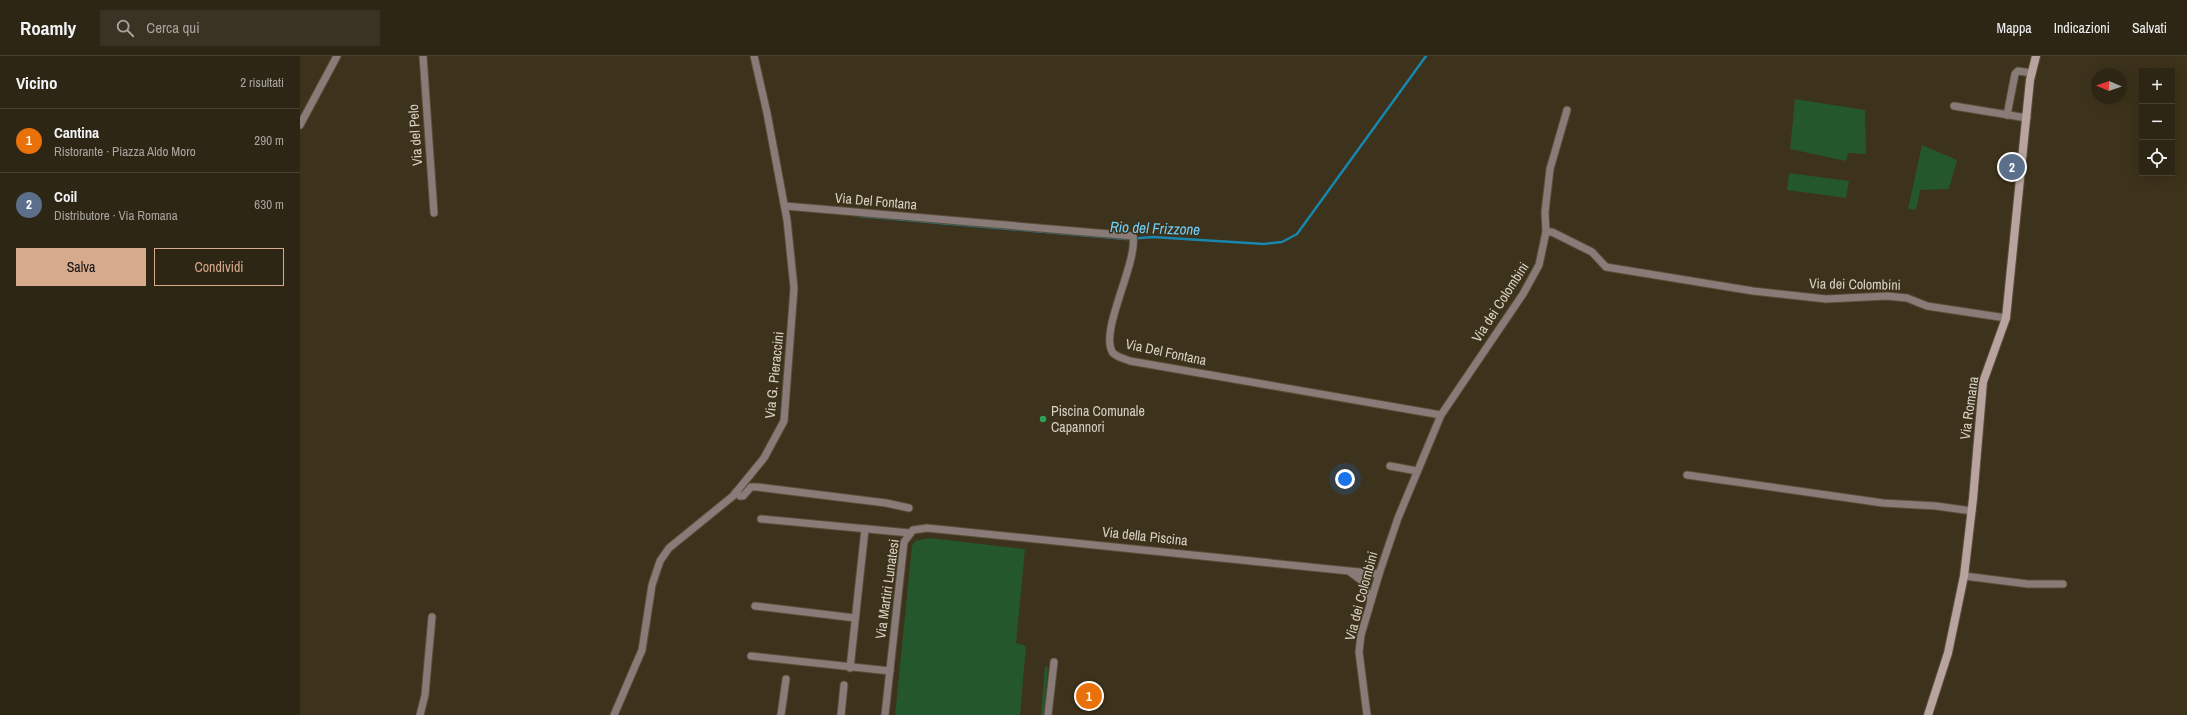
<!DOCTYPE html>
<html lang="it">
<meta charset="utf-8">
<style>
body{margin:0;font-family:"Archivo Narrow",sans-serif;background:#3a3222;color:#f1f3f6}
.controls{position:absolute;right:12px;top:12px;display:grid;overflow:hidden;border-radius:0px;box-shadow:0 4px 16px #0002}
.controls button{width:36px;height:36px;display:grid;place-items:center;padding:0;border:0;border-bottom:1px solid #494334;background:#2e2614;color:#f1f3f6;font:20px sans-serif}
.compass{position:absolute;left:1791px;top:12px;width:36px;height:36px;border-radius:50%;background:#2e2614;box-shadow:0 4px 16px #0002;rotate:272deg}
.you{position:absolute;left:1045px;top:423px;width:14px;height:14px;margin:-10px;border:3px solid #fff;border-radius:50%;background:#1a73e8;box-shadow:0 0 0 6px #1a73e833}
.badge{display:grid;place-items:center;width:26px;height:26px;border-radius:50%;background:#d6ab8b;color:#fff;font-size:13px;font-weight:700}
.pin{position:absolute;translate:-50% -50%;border:2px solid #fff;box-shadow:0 1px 4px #0006}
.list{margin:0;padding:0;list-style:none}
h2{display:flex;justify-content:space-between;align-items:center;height:52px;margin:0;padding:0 16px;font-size:17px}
h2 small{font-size:13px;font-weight:400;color:#a7a5a0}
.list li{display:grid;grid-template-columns:26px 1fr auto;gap:12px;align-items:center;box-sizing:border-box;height:64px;padding:0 16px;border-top:1px solid #494334}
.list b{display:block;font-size:15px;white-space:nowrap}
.list p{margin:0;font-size:13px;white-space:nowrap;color:#a7a5a0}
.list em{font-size:13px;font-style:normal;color:#a7a5a0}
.actions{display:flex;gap:8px;padding:12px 16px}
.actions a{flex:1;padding:9px 0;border:1px solid #d6ab8b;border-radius:0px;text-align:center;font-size:14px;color:#d6ab8b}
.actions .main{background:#d6ab8b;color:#111}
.icon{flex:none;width:22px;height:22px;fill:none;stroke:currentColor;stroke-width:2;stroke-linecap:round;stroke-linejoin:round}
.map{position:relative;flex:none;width:1887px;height:659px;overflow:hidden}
header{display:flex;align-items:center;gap:24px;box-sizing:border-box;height:56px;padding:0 20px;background:#2e2614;border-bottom:1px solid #494334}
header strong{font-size:19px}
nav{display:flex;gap:22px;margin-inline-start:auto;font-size:14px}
.search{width:280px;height:36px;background:#3a3222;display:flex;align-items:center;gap:10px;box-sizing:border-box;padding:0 14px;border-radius:0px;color:#a7a5a0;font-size:15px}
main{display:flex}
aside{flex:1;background:#2e2614}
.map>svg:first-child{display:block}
.green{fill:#25572c}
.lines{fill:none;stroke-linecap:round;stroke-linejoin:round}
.stream{stroke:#1886ae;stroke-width:2.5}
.street-casing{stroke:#594f39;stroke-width:9}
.secondary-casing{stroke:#594f39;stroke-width:10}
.street{stroke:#897b78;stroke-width:7}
.secondary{stroke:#b9a39e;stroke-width:8}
.leisure-dot{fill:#2e9e5b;stroke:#3d321b;stroke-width:1.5}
.labels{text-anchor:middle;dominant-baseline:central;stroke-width:3;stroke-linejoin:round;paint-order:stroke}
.street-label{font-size:14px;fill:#d8d1c4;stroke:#3d321b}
.poi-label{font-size:14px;fill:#d8d1c4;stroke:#3d321b;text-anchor:start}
.water-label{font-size:15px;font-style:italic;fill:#6fd1fd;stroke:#3d321b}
</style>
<header>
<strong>Roamly</strong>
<div class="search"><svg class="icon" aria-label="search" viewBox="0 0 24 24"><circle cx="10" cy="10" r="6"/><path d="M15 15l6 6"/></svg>Cerca qui</div>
<nav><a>Mappa</a><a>Indicazioni</a><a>Salvati</a></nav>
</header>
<main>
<aside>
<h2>Vicino<small>2 risultati</small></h2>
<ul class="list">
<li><span class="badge" style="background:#e8710a">1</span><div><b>Cantina</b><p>Ristorante · Piazza Aldo Moro</p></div><em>290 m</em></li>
<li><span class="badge" style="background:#5c6f8a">2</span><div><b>Coil</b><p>Distributore · Via Romana</p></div><em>630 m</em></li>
</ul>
<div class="actions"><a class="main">Salva</a><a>Condividi</a></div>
</aside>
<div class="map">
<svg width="1887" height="659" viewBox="0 0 1887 659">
<rect width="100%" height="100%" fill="#3d321b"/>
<g class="green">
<polygon points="1495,43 1565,54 1566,98 1548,97 1546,105 1490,93"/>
<polygon points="1622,89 1657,104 1649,133 1620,134 1616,154 1608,153"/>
<polygon points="1489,117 1549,125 1546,142 1487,134"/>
<polygon points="629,482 725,493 716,587 726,590 720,659 595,659 612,490 615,485"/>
<polygon points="745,611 748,611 744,659 741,659"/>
</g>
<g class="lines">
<polyline class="stream" points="560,160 826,183 853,181 964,188 982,186 997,178 1126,0"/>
<g class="street-casing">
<g id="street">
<polyline points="123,0 134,157"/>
<polyline points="1654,50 1727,62"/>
<polyline points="1707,59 1715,18 1718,15 1732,17"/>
<polyline points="0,69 37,0"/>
<path d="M485 150 833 180C838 207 798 277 813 297 817 301 825 303 830 305L1141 359"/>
<polyline points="1246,176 1252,176 1292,196 1306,211 1453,235 1526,243 1587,240 1607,242 1627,250 1706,262"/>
<polyline points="1090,410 1117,415"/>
<polyline points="1387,419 1583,447 1636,450 1672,455"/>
<polyline points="436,436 440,440 443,440 451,431 457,431 586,447 609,452"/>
<polyline points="461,463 610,477"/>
<polyline points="1050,516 1062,525 1071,545"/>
<polyline points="1664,520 1728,528 1763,528"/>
<polyline points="455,550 555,562"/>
<polyline points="451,600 590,615"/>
<polyline points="550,612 565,473"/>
<polyline points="120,659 125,639 132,561"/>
<polyline points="314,659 342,594 352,529 360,505 369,492 433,440 464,402 484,365 494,232 487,164 467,57 454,0"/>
<polyline points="481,659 486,623"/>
<polyline points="541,659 544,629"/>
<polyline points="585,659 604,486 613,474 627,472 1079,518"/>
<polyline points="748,659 754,606"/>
<polyline points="1067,659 1059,596 1061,579 1079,518 1098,462 1141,359 1223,238 1239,209 1246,176 1245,156 1250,113 1267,54"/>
</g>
</g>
<g class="secondary-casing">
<polyline id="secondary" points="1628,659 1648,597 1664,520 1673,443 1683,326 1706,262 1730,24 1736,0"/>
</g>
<use href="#street" class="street"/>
<use href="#secondary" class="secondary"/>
</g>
<circle class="leisure-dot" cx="743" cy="363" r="4"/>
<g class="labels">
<g class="street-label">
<text transform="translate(115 79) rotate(-94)">Via del Pelo</text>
<text transform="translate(576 145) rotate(5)">Via Del Fontana</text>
<text transform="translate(1555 228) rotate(1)">Via dei Colombini</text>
<text transform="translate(1200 246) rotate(-57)">Via dei Colombini</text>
<text transform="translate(866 296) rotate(12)">Via Del Fontana</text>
<text transform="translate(474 319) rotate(-84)">Via G. Pieraccini</text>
<text transform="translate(1669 352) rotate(-82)">Via Romana</text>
<text transform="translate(845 480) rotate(6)">Via della Piscina</text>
<text transform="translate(587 533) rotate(-82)">Via Martiri Lunatesi</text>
<text transform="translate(1061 540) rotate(-75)">Via dei Colombini</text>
</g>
<g class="poi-label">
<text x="751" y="355">Piscina Comunale<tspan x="751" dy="16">Capannori</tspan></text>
</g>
<g class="water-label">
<text transform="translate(855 172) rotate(2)">Rio del Frizzone</text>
</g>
</g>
</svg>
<div class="controls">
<button>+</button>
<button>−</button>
<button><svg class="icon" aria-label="locate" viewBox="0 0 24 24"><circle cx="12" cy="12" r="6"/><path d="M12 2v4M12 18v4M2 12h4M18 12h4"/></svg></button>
</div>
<svg class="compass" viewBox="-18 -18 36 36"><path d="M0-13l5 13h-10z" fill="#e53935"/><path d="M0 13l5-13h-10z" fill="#a7a5a0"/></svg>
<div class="you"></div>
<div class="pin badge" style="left:789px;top:640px;background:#e8710a">1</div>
<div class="pin badge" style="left:1712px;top:111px;background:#5c6f8a">2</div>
</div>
</main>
